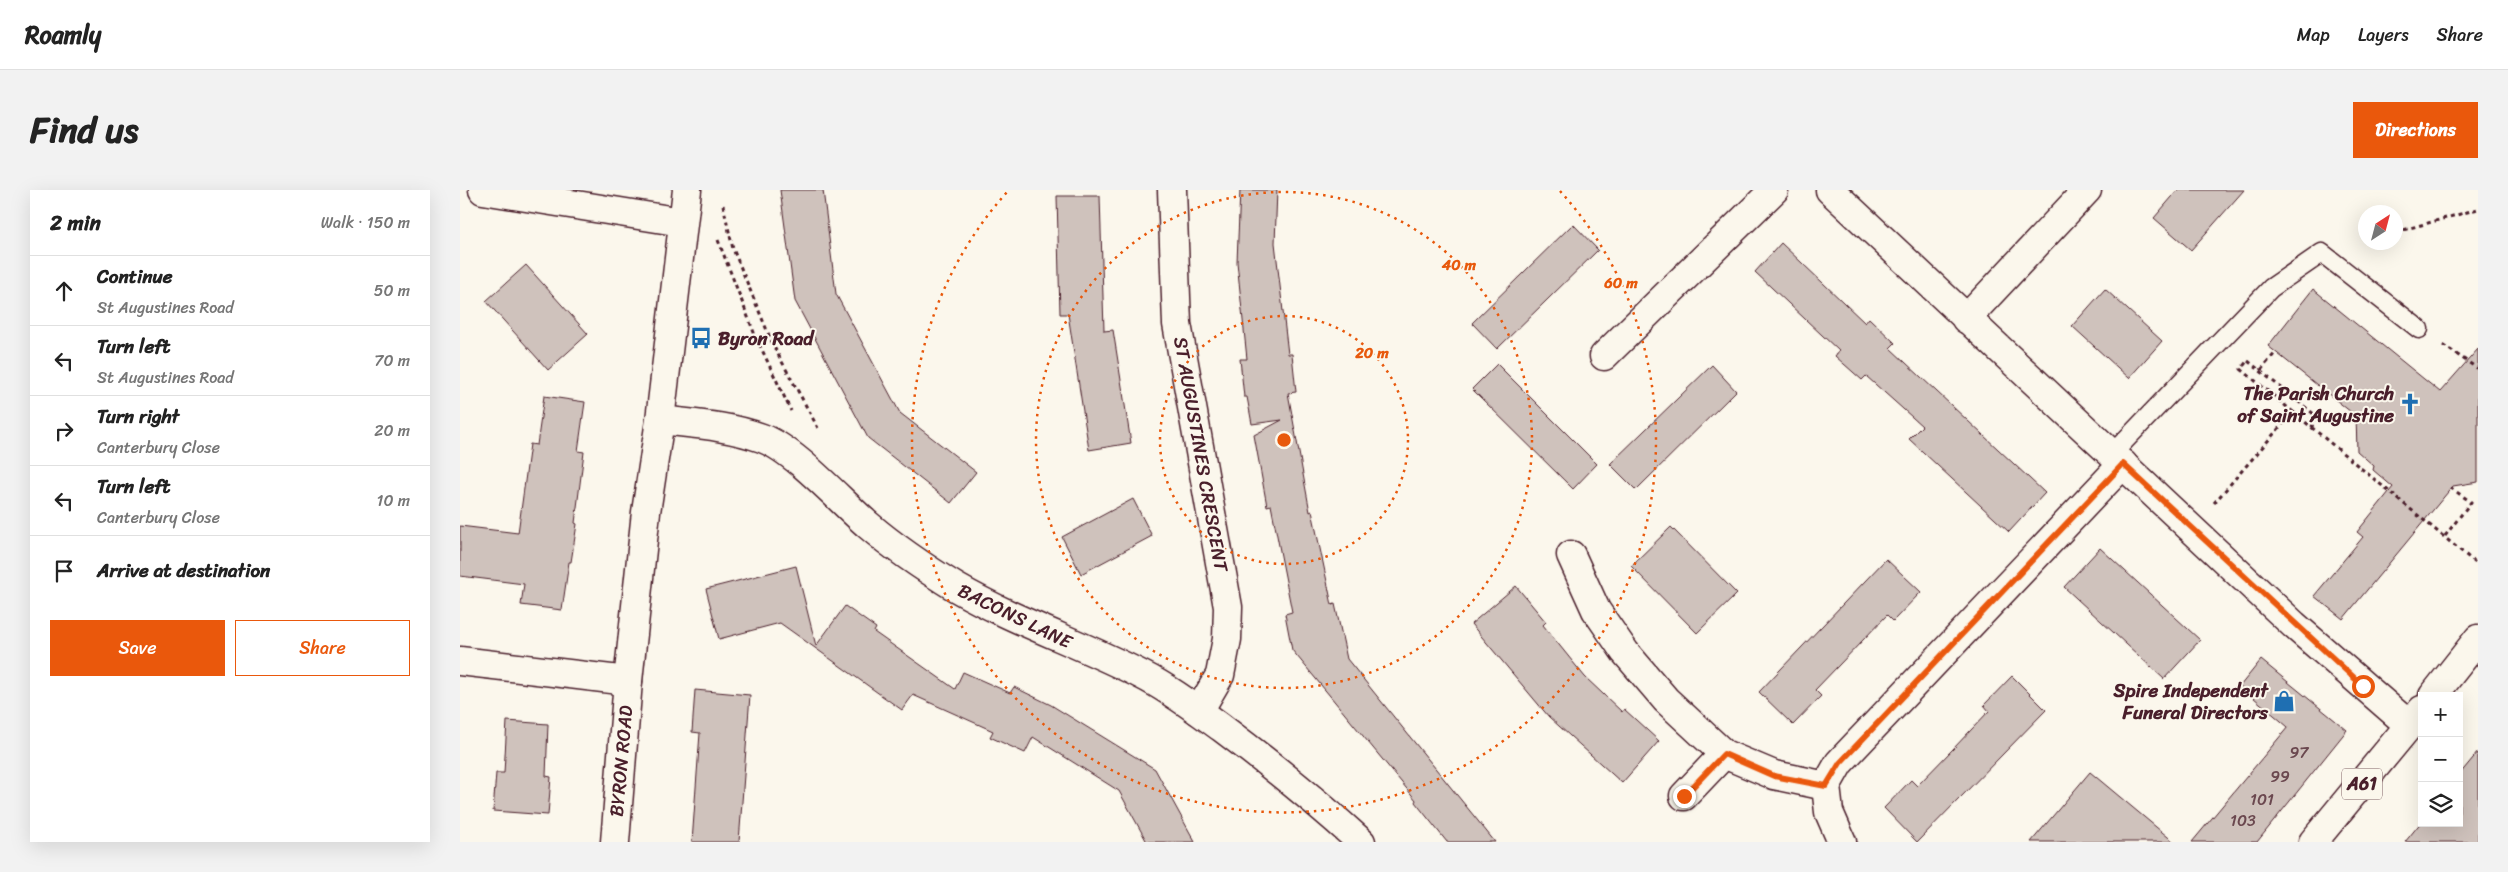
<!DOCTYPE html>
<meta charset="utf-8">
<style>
body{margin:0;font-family:Sriracha,sans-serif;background:#f2f2f2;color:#222}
.controls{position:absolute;right:15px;bottom:15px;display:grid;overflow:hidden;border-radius:0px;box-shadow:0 5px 20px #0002}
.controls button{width:45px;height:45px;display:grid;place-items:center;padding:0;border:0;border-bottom:1px solid #e0e0e0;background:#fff;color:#222;font:25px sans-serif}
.compass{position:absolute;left:1898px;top:15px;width:45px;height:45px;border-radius:50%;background:#fff;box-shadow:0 5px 20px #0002;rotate:36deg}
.stop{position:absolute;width:15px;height:15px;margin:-11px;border:4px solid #ea580c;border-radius:50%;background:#fff}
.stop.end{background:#ea580c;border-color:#fff;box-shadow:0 1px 5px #0008}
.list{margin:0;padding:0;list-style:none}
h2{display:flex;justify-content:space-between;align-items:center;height:65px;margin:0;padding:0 20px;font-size:21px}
h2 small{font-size:16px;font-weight:400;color:#767676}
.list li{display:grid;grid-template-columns:32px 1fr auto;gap:15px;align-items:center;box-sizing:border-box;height:70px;padding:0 20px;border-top:1px solid #e0e0e0}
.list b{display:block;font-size:19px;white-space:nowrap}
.list p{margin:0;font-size:16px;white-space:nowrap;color:#767676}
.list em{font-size:16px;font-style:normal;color:#767676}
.actions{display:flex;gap:10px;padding:15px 20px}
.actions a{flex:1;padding:11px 0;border:1px solid #ea580c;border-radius:0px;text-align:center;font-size:18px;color:#ea580c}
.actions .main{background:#ea580c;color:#fff}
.icon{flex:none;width:28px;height:28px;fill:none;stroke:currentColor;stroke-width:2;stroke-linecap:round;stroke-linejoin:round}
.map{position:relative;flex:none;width:2018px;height:652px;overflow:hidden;border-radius:0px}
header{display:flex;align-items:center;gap:30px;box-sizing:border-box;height:70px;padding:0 25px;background:#fff;border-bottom:1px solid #e0e0e0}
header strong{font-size:24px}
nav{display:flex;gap:28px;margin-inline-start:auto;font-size:18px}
.intro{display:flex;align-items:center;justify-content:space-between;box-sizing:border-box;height:120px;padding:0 30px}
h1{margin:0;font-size:35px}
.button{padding:12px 22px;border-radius:0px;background:#ea580c;color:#fff;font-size:18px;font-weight:700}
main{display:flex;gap:30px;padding:0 30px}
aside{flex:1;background:#fff;border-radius:0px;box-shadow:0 5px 20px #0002}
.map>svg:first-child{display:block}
.building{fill:#cfc2bc;stroke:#4a1f2b}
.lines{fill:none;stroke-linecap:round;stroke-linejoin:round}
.lane-casing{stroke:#4a1f2b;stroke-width:21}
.street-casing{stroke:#4a1f2b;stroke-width:31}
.secondary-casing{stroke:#4a1f2b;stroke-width:31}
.highway-casing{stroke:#4a1f2b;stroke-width:31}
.path{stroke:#4a1f2b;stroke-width:3;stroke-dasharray:4 4;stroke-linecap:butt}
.lane{stroke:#fbf7ec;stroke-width:18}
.street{stroke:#fbf7ec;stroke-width:28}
.secondary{stroke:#fbf7ec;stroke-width:28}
.highway{stroke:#fbf7ec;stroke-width:28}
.route{stroke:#ea580c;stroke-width:6}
.ring{fill:none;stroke:#e8590c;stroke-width:2.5;stroke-dasharray:2.5 5}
.labels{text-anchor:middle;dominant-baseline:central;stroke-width:4;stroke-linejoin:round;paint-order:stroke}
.number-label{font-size:16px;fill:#6b484f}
.shield{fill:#fbf7ec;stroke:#7f6065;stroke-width:1}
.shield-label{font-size:18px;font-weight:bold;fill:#4a1f2b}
.poi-label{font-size:19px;font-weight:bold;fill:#4a1f2b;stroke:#fbf7ec;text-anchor:end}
.street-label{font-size:19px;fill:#4a1f2b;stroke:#fbf7ec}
.centre{fill:#e8590c;stroke:#fbf7ec;stroke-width:2.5}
.ring-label{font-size:15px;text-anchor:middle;font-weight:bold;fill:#e8590c;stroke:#fbf7ec;stroke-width:4;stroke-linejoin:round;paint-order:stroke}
</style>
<header>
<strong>Roamly</strong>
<nav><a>Map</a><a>Layers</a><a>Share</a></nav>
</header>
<div class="intro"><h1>Find us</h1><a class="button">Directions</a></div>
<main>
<aside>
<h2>2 min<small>Walk · 150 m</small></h2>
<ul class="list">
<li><svg class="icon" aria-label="ahead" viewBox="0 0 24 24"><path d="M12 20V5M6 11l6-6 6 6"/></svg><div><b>Continue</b><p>St Augustines Road</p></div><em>50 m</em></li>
<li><svg class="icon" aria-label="left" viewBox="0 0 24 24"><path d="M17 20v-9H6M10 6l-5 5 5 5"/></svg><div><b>Turn left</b><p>St Augustines Road</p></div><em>70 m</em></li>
<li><svg class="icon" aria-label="right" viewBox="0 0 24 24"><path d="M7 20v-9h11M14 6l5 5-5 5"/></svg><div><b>Turn right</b><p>Canterbury Close</p></div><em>20 m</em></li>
<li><svg class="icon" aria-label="left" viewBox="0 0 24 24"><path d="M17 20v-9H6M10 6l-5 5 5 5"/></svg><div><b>Turn left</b><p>Canterbury Close</p></div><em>10 m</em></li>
<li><svg class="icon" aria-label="arrive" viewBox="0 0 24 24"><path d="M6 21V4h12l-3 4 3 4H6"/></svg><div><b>Arrive at destination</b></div></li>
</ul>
<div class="actions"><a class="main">Save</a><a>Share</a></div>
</aside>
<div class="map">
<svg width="2018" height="652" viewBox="0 0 2018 652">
<rect width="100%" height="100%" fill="#fbf7ec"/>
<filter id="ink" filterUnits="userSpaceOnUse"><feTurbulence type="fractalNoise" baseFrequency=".02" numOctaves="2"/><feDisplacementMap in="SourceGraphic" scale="10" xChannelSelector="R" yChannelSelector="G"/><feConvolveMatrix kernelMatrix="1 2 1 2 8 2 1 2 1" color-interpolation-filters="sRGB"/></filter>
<g filter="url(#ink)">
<g class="building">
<polygon points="320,0 363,0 376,104 440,223 516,282 491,313 408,248 335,111"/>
<polygon points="780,0 817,0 815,53 828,164 832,164 836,202 828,203 850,322 852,321 872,415 875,414 887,469 1035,652 987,652 955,612 956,610 832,460 825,424 832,422 811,315 807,316 794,245 822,230 792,234 787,207 784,207 780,169 787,169 777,72"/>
<polygon points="1718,0 1784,0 1731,60 1694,28"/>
<polygon points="597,6 640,6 644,141 653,140 671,253 629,260 608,124 600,124"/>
<polygon points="1113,34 1138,60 1037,159 1012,133"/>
<polygon points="1321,53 1405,133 1409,128 1435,153 1430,158 1585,303 1549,342 1449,249 1462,236 1406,186 1402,190 1375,166 1379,161 1295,82"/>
<polygon points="66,75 128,144 88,180 26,111"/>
<polygon points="1645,99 1702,151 1669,188 1612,136"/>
<polygon points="1853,99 1980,202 2018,159 2018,292 1993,296 1883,429 1854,406 1903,347 1897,342 1933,297 1913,280 1914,276 1897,261 1896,226 1808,156"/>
<polygon points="1037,174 1137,274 1113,299 1012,199"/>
<polygon points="1252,175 1276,201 1176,300 1150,274"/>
<polygon points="84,206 125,212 118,261 124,262 115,333 117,334 111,372 109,372 102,420 61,415 64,394 0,386 0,336 58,343 70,254 77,255"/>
<polygon points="673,309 692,346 621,384 602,347"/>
<polygon points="1211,337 1277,404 1237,443 1171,376"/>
<polygon points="1640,358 1740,450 1704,489 1604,397"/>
<polygon points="1426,369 1461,402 1433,431 1427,425 1355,500 1361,506 1333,535 1299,502"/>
<polygon points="336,376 356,456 385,416 416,438 414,442 495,499 503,482 550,503 554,497 591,515 695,579 735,652 687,652 659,601 573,547 565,563 530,547 533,541 453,505 442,520 320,433 259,449 246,399"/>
<polygon points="1056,396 1086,432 1083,435 1125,487 1162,522 1164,519 1199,551 1162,593 1089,527 1011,434"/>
<polygon points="1801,470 1887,540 1797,652 1732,652 1828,537 1780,496"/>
<polygon points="1552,486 1586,520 1457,652 1424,618 1451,590 1457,596 1493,559 1529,521 1524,515"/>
<polygon points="235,500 290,505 279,652 232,652 240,543 232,542"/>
<polygon points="47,531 88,534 86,586 91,587 88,625 33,621 36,583 44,583"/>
<polygon points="2018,562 2018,652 1945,652 1962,631 1962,633 1999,633 1999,585"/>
<polygon points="1630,582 1714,652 1571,652"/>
</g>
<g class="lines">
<g class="lane-casing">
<polyline id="lane" points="1652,264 1811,98 1862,63 1959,139"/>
</g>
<g class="street-casing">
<g id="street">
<polyline points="23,0 222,32"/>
<polyline points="712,0 717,134 768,417 767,449 760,485 739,521"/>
<polyline points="1506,129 1627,0"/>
<polyline points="1144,166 1314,0"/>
<path d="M200 230C234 234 269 236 302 248 335 260 380 311 408 335 436 359 466 379 497 398 556 432 622 454 682 485 710 499 737 520 762 538 810 574 856 611 901 652"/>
<polyline points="1111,365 1136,420 1165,462 1206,510 1264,564 1314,585 1366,596"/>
<polyline points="0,471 168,491"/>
<polyline points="1366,596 1379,573 1663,274"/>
<polyline points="1366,596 1369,622 1382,652"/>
<polyline points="1224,606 1264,564"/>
<polyline points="155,652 168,491 186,322 200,230 227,0"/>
</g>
</g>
<g class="secondary-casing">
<polyline id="secondary" points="1370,0 1834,435 1949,535"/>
</g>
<g class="highway-casing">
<g id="highway">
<polyline points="1973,506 2018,449"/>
<polyline points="1853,652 1962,520"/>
</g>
</g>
<g class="path">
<polyline points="263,15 273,59 314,157 358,238"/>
<polyline points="1936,42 2018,19"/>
<polyline points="258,50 295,145 331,221"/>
<polyline points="1983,155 2018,179"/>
<polyline points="1788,171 1855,225 1852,237"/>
<polyline points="1801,180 1816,162"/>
<polyline points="1833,222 2018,375"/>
<polyline points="1754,313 1833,222 1781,179 1788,170"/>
<polyline points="1985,346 2011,312 1991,298"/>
</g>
<use href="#lane" class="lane"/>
<use href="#street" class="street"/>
<use href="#secondary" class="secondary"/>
<use href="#highway" class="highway"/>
</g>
</g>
<g class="lines" filter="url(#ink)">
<polyline class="route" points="1224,606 1264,564 1314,586 1366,596 1380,573 1663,274 1903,496"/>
</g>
<g class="ring">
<circle cx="824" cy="250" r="124"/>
<circle cx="824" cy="250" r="248"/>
<path d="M1100 1A372 372 0 1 1 548 1"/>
</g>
<defs>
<g id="bus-bare" transform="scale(1.725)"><path d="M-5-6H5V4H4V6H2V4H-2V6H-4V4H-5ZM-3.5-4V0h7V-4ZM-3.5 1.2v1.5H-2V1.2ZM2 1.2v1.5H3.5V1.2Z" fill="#1f6fb2" stroke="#fbf7ec" stroke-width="2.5" paint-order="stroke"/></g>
<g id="church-bare" transform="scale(1.725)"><path d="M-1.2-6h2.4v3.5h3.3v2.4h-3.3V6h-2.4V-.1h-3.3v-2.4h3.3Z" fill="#1f6fb2" stroke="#fbf7ec" stroke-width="2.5" paint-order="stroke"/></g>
<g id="shop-bare" transform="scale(1.725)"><path d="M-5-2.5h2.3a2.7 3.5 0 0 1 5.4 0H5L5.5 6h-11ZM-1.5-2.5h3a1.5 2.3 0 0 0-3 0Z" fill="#1f6fb2" stroke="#fbf7ec" stroke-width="2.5" paint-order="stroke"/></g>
</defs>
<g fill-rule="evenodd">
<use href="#bus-bare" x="241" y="148"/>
<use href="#church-bare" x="1950" y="214"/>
<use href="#shop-bare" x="1824" y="511"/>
</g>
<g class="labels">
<g class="number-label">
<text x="1839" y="562">97</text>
<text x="1820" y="586">99</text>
<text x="1802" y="609">101</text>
<text x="1783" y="630">103</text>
</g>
<rect class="shield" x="1882" y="578.5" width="40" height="31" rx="4"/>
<g class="shield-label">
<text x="1902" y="594">A61</text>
</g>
<g class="poi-label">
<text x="258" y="148" text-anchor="start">Byron Road</text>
<text x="1934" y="203">The Parish Church<tspan x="1934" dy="22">of Saint Augustine</tspan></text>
<text x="1808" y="500">Spire Independent<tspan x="1808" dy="22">Funeral Directors</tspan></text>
</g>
<g class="street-label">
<text transform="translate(741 264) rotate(80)">ST AUGUSTINES CRESCENT</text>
<text transform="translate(555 426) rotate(26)">BACONS LANE</text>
<text transform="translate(161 571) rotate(-85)">BYRON ROAD</text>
</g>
</g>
<circle cx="824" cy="250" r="8" class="centre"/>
<g class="ring-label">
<text x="999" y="80">40 m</text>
<text x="1161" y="98">60 m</text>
<text x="912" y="168">20 m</text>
</g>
</svg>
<div class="controls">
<button>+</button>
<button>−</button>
<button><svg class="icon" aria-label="layers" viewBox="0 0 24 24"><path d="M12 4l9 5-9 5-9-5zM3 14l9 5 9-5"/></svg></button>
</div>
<svg class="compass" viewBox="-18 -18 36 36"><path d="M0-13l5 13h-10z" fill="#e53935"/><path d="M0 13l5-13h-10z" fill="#767676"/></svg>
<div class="stop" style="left:1903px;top:496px"></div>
<div class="stop end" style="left:1224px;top:606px"></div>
</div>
</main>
